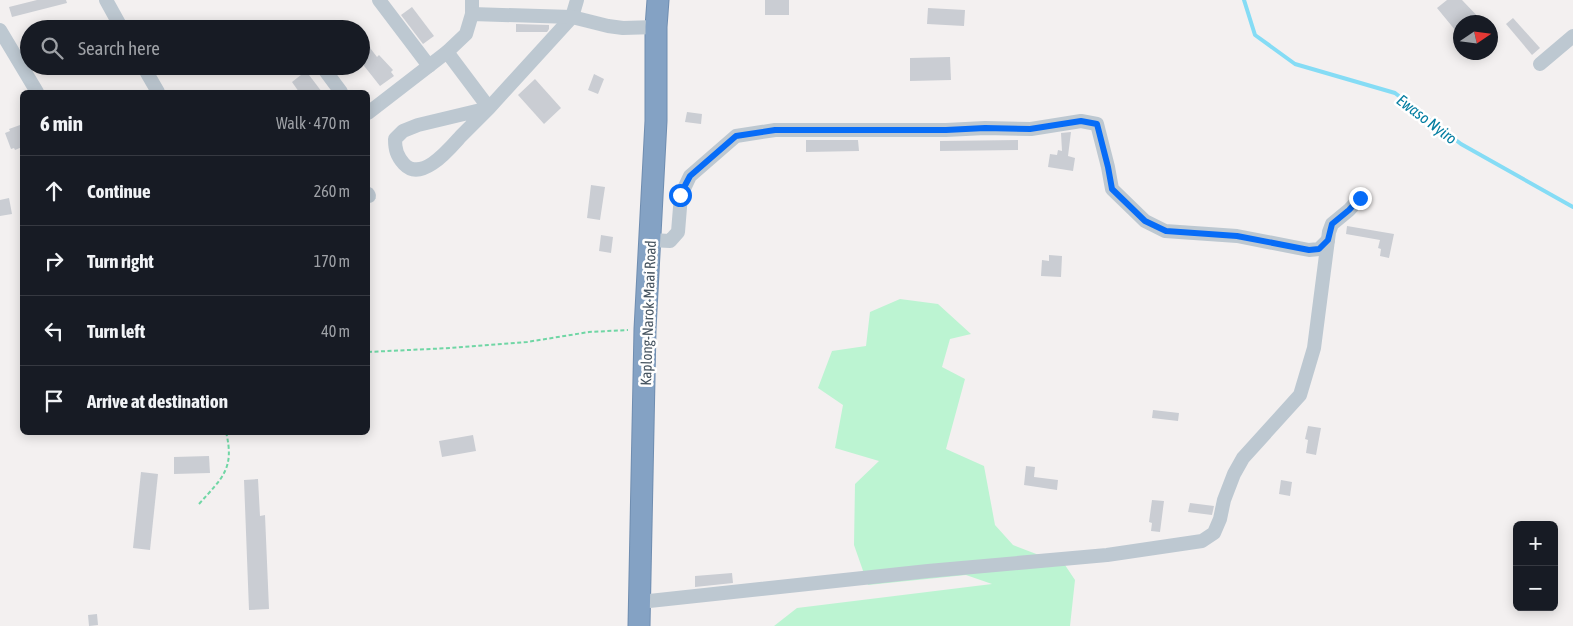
<!DOCTYPE html>
<meta charset="utf-8">
<style>
body{margin:0;font-family:"Asap Condensed",sans-serif;background:#242831;color:#f1f3f6}
.controls{position:absolute;right:15px;bottom:15px;display:grid;overflow:hidden;border-radius:8px;box-shadow:0 2px 12px #0003}
.controls button{width:45px;height:45px;display:grid;place-items:center;padding:0;border:0;border-bottom:1px solid #363941;background:#171b24;color:#f1f3f6;font:25px sans-serif}
.compass{position:absolute;left:1453px;top:15px;width:45px;height:45px;border-radius:50%;background:#171b24;box-shadow:0 2px 12px #0003;rotate:77deg}
.stop{position:absolute;width:15px;height:15px;margin:-11px;border:4px solid #076cf7;border-radius:50%;background:#fff}
.stop.end{background:#076cf7;border-color:#fff;box-shadow:0 1px 5px #0008}
.list{margin:0;padding:0;list-style:none}
h2{display:flex;justify-content:space-between;align-items:center;height:65px;margin:0;padding:0 20px;font-size:21px}
h2 small{font-size:16px;font-weight:400;color:#9ea1a6}
.list li{display:grid;grid-template-columns:32px 1fr auto;gap:15px;align-items:center;box-sizing:border-box;height:70px;padding:0 20px;border-top:1px solid #363941}
.list b{display:block;font-size:19px;white-space:nowrap}
.list em{font-size:16px;font-style:normal;color:#9ea1a6}
.icon{flex:none;width:28px;height:28px;fill:none;stroke:currentColor;stroke-width:2;stroke-linecap:round;stroke-linejoin:round}
.map{position:relative;flex:none;width:1573px;height:626px;overflow:hidden}
.search{position:absolute;background:#171b24;box-shadow:0 2px 12px #0003;left:20px;top:20px;width:350px;height:55px;display:flex;align-items:center;gap:12px;box-sizing:border-box;padding:0 18px;border-radius:28px;color:#9ea1a6;font-size:19px}
.panel{position:absolute;background:#171b24;box-shadow:0 2px 12px #0003;left:20px;top:90px;width:350px;height:345px;border-radius:8px}
.map>svg:first-child{display:block}
.green{fill:#bcf4d2}
.lines{fill:none;stroke-linecap:round;stroke-linejoin:round}
.stream{stroke:#85dcf5;stroke-width:4}
.building{fill:#cacdd3}
.highway-casing{stroke:#6f8db0;stroke-width:23}
.path{stroke:#70d6a5;stroke-width:2;stroke-dasharray:4 2.5;stroke-linecap:butt}
.minor{stroke:#bdc8d1;stroke-width:14}
.highway{stroke:#84a2c4;stroke-width:21}
.route{stroke:#076cf7;stroke-width:6}
.labels{text-anchor:middle;dominant-baseline:central;stroke-width:5;stroke-linejoin:round;paint-order:stroke}
.street-label{font-size:15px;fill:#465460;stroke:#fff}
.water-label{font-size:16px;font-style:italic;fill:#037da1;stroke:#fff}
</style>
<div class="map">
<svg width="1573" height="626" viewBox="0 0 1573 626">
<rect width="100%" height="100%" fill="#f3f0f0"/>
<polygon class="green" points="900,299 938,304 971,334 950,339 942,367 965,379 946,449 984,466 995,525 1013,545 1065,565 1075,580 1070,626 774,626 797,608 992,584 966,575 868,585 854,545 855,484 879,461 835,448 843,405 818,388 832,351 866,346 870,312"/>
<g class="lines">
<polyline class="stream" points="1244,0 1255,35 1295,64 1395,93 1461,144 1573,207"/>
</g>
<g class="building">
<polygon points="37,0 66,0 67,3 12,17 9,7"/>
<rect x="765" y="0" width="24" height="15"/>
<polygon points="1447,0 1462,0 1483,22 1460,22 1460,36 1437,8"/>
<polygon points="412,7 434,36 423,44 401,15"/>
<polygon points="928,8 965,10 964,26 927,24"/>
<polygon points="1513,18 1540,48 1532,55 1506,24"/>
<polygon points="516,24 549,25 549,29 547,32 516,32"/>
<polygon points="361,36 377,57 379,55 393,70 391,72 394,76 380,86 361,62"/>
<polygon points="950,57 951,80 910,81 910,58"/>
<polygon points="306,71 322,92 299,92 292,82"/>
<polygon points="594,74 604,79 598,94 588,90"/>
<polygon points="535,79 561,108 544,124 518,95"/>
<polygon points="687,112 702,114 701,124 685,122"/>
<polygon points="20,125 20,127 22,126 22,147 15,150 14,148 11,149 5,133 10,131 9,129"/>
<polygon points="1071,132 1068,156 1075,158 1073,171 1048,167 1050,154 1057,155 1058,150 1062,151 1061,133"/>
<polygon points="806,140 858,140 859,151 806,152"/>
<polygon points="1018,140 1018,150 940,151 940,141"/>
<polygon points="591,185 605,187 600,220 587,218"/>
<polygon points="9,198 12,214 0,216 0,200"/>
<polygon points="1347,226 1394,234 1389,258 1380,256 1381,249 1378,248 1380,240 1346,234"/>
<polygon points="601,235 613,237 611,253 599,251"/>
<polygon points="1049,255 1062,256 1061,277 1041,276 1042,260 1049,261"/>
<polygon points="1153,410 1179,413 1178,421 1152,418"/>
<polygon points="1308,426 1321,428 1316,455 1306,453 1308,440 1305,439"/>
<polygon points="473,435 476,451 442,457 439,441"/>
<polygon points="209,456 210,473 174,474 174,457"/>
<polygon points="1026,466 1035,467 1034,477 1058,480 1057,490 1024,485"/>
<polygon points="141,472 158,474 150,550 133,548"/>
<polygon points="258,479 260,516 265,515 269,609 249,610 244,480"/>
<polygon points="1281,480 1292,482 1290,496 1279,494"/>
<polygon points="1152,500 1164,501 1160,532 1151,531 1152,523 1149,522"/>
<polygon points="1190,503 1214,506 1212,515 1188,512"/>
<polygon points="732,573 733,583 695,587 695,576"/>
<polygon points="97,614 98,625 89,626 88,615"/>
</g>
<g class="lines">
<g class="highway-casing">
<polyline id="highway" points="639,626 645,329 656,121 656,27 658,0"/>
</g>
<g class="path">
<polyline points="368,352 450,348 527,342 589,332 628,330"/>
<path d="M199 504C222 478 235 469 226 432"/>
</g>
<g class="minor">
<polyline points="106,0 122,29"/>
<polyline points="379,0 429,66"/>
<polyline points="472,14 472,0"/>
<polyline points="0,30 37,92"/>
<path d="M447 52 489 108C479 118 470 127 461 136 450 148 422 183 404 164 397 156 395 150 395 139L403 131 418 125 489 108 572 17 577 0"/>
<polyline points="1540,64 1573,36"/>
<polyline points="143,66 158,92"/>
<polyline points="324,69 341,92"/>
<polyline points="368,113 447,52 466,34 472,14 572,17 608,26 623,28 656,27"/>
<polyline points="368,194 369,196"/>
<polyline points="651,240 670,241 678,232 681,195 690,176 736,136 775,130 946,130 985,128 1031,129 1081,121 1097,124 1108,167 1112,189 1145,221 1165,231 1237,236 1309,250 1319,249 1328,240"/>
<polyline points="640,602 928,571 1107,555 1202,541 1214,533 1220,519 1224,500 1234,474 1243,458 1300,395 1314,348 1329,232 1332,224 1349,210 1360,198"/>
</g>
<use href="#highway" class="highway"/>
</g>
<g class="lines">
<polyline class="route" points="680,195 690,176 736,136 775,130 946,130 985,128 1030,129 1081,121 1097,124 1108,167 1112,189 1145,221 1166,231 1237,236 1309,250 1319,249 1328,240 1332,224 1349,210 1360,198"/>
</g>
<g class="labels">
<g class="street-label">
<text transform="translate(648 313) rotate(-88)">Kaplong-Narok-Maai Road</text>
</g>
<g class="water-label">
<text transform="translate(1427 119) rotate(37)">Ewaso Nyiro</text>
</g>
</g>
</svg>
<div class="controls">
<button>+</button>
<button>−</button>
</div>
<svg class="compass" viewBox="-18 -18 36 36"><path d="M0-13l5 13h-10z" fill="#e53935"/><path d="M0 13l5-13h-10z" fill="#9ea1a6"/></svg>
<div class="stop" style="left:680px;top:195px"></div>
<div class="stop end" style="left:1360px;top:198px"></div>
<div class="search"><svg class="icon" aria-label="search" viewBox="0 0 24 24"><circle cx="10" cy="10" r="6"/><path d="M15 15l6 6"/></svg>Search here</div>
<section class="panel">
<h2>6 min<small>Walk · 470 m</small></h2>
<ul class="list">
<li><svg class="icon" aria-label="ahead" viewBox="0 0 24 24"><path d="M12 20V5M6 11l6-6 6 6"/></svg><div><b>Continue</b></div><em>260 m</em></li>
<li><svg class="icon" aria-label="right" viewBox="0 0 24 24"><path d="M7 20v-9h11M14 6l5 5-5 5"/></svg><div><b>Turn right</b></div><em>170 m</em></li>
<li><svg class="icon" aria-label="left" viewBox="0 0 24 24"><path d="M17 20v-9H6M10 6l-5 5 5 5"/></svg><div><b>Turn left</b></div><em>40 m</em></li>
<li><svg class="icon" aria-label="arrive" viewBox="0 0 24 24"><path d="M6 21V4h12l-3 4 3 4H6"/></svg><div><b>Arrive at destination</b></div></li>
</ul>
</section>
</div>
